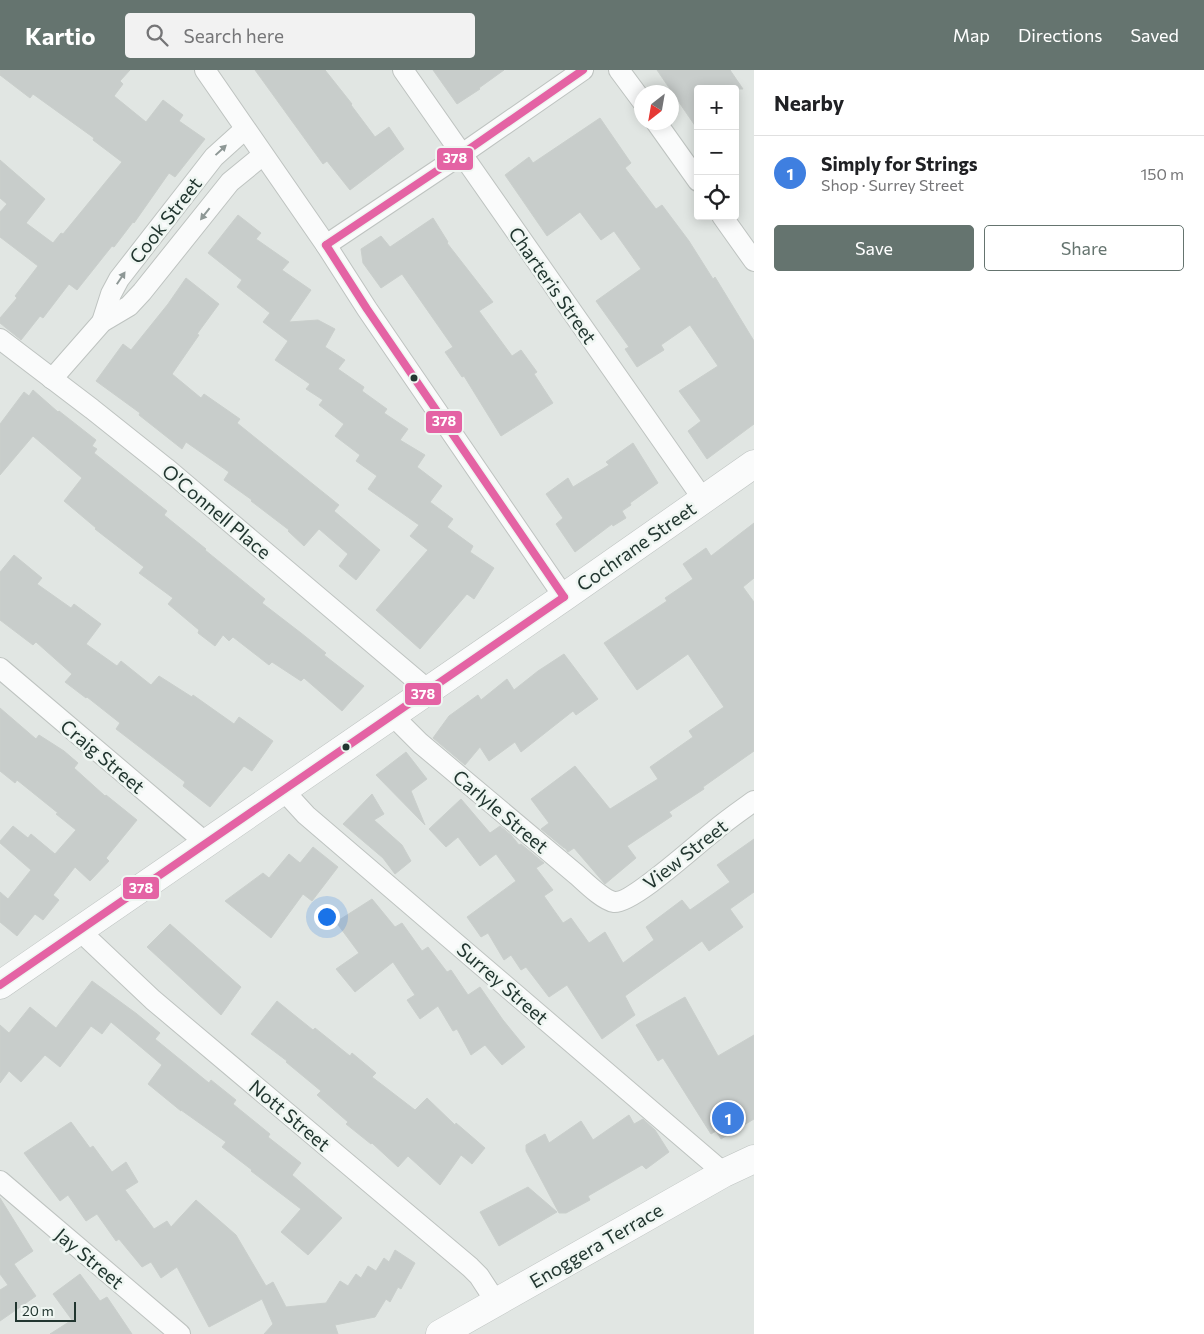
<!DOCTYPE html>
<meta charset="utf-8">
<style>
body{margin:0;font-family:Commissioner,sans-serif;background:#f2f2f2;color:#202124}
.controls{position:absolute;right:15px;top:15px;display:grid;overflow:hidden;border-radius:5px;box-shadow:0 2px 12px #0003}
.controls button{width:45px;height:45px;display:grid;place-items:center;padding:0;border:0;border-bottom:1px solid #e0e0e0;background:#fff;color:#202124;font:25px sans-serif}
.compass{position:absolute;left:634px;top:15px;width:45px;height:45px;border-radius:50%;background:#fff;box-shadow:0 2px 12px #0003;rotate:211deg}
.scale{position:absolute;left:15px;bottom:12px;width:61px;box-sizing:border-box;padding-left:5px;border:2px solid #223630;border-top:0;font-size:14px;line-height:18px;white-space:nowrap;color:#223630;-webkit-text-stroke:4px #eff6f2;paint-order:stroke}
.you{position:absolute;left:326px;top:846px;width:18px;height:18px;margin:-12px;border:4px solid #fff;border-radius:50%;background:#1a73e8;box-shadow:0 0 0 8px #1a73e833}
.badge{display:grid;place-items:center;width:32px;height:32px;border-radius:50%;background:#65746f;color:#fff;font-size:16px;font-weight:700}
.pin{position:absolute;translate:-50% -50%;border:2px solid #fff;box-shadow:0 1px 5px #0006}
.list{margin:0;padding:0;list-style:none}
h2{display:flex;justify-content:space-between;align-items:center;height:65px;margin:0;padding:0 20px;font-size:21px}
h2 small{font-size:16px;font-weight:400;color:#757577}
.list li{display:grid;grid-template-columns:32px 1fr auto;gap:15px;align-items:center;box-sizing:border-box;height:75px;padding:0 20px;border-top:1px solid #e0e0e0}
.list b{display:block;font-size:19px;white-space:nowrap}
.list p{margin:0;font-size:16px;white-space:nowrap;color:#757577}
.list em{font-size:16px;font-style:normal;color:#757577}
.actions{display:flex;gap:10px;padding:15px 20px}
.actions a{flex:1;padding:11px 0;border:1px solid #65746f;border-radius:5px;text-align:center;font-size:18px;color:#65746f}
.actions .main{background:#65746f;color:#fff}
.icon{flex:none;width:28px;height:28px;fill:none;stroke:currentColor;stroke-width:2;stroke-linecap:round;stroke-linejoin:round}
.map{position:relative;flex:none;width:754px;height:1264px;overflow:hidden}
header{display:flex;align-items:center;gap:30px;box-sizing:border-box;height:70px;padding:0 25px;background:#65746f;color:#fff}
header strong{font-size:24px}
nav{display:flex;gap:28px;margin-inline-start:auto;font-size:18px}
.search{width:350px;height:45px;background:#f2f2f2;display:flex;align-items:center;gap:12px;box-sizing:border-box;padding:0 18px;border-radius:5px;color:#757577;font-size:19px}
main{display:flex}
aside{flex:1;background:#fff}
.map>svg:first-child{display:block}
.building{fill:#c8cdcb;stroke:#cacfcc}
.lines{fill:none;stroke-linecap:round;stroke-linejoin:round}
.street-casing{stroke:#bec3c0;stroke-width:22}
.secondary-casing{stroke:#bec3c1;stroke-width:29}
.street{stroke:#fafbfb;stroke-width:20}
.secondary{stroke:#fafbfb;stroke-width:28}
.bus-1-casing{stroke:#eff6f2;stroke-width:11}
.bus-1{stroke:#e463a4;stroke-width:8}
.oneway{fill:#8e9896}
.bus-dot{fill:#223630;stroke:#eff6f2;stroke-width:2}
.labels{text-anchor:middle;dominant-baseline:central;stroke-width:5;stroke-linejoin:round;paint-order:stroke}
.street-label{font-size:19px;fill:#223630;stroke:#eff6f2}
.line-badge{stroke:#eff6f2;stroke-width:2}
.badge-label{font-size:14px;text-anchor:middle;font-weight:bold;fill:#fff}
</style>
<header>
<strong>Kartio</strong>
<div class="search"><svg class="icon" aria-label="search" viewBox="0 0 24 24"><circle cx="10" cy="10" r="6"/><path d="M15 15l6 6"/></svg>Search here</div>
<nav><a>Map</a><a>Directions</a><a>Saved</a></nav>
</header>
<main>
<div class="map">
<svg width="754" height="1264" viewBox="0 0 754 1264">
<rect width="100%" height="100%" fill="#e1e6e3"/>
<g class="building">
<polygon points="0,0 130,0 120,11 123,14 114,26 146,52 163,30 183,45 179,51 205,69 175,107 169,103 134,153 133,152 114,177 112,176 77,220 69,214 43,248 40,246 21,270 0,253 0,248 17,228 15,226 38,196 0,167 0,142 7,134 0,128 0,90 45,129 26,153 53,173 61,163 63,164 122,92 93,70 94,68 33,24 30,28 0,5"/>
<polygon points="255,0 325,0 352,34 351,35 375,67 389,57 404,79 350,120 327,91 323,94"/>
<polygon points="433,0 504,0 479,18 480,19 457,34"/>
<polygon points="657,0 730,0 743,19 698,19 698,60"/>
<polygon points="600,48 631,93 625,98 656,139 662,135 689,171 713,209 715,207 754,271 754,354 707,389 688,361 701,351 679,321 718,296 690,255 661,275 664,280 637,297 625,279 629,277 596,231 641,199 614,161 601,170 580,142 547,166 505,105 529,87 533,93"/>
<polygon points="238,145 261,163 256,169 289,192 282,200 311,220 289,252 318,250 335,259 325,277 345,290 338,299 364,317 362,321 387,339 384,343 408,359 400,370 425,385 417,397 442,416 430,432 453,449 447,457 473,476 470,482 494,498 474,529 467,524 420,579 376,540 428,480 410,466 419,455 368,419 377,406 356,391 360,385 335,366 344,354 319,335 323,330 306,319 310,314 275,290 288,271 263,252 270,243 237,217 242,210 208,183"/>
<polygon points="433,148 448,172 447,173 493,232 479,241 512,286 521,280 537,302 534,304 553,333 501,366 464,306 462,307 445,282 453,277 402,204 381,218 363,193 361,179 381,166 390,177"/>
<polygon points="186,208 219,234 197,264 199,265 172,304 201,328 204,324 240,349 237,353 339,435 334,441 380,480 356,510 339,496 348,484 319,459 304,476 288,461 289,460 251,431 252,430 224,410 229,402 186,372 182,379 139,345 140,343 96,311 123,274 131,280 168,234"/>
<polygon points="33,320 58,342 59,341 96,370 92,376 97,379 94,383 167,441 164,445 206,479 205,480 265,529 262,533 301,563 326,583 324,585 364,616 342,641 304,608 301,611 272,592 269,595 233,567 229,571 223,565 215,576 198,563 199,560 168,534 173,528 139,503 144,497 95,459 96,458 64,431 82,408 33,366 0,405 0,354 24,322 29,326"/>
<polygon points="633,373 658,413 630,433 631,435 622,441 626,448 613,456 612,454 575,482 556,454 563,448 546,424 568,408 573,417 609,395 606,392"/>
<polygon points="754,453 754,508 743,517 754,532 754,681 703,717 704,719 669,742 672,746 627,776 636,788 605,814 574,778 568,782 565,778 564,778 541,759 549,753 531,729 575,696 610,739 658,709 650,697 693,667 689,661 724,637 688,584 637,620 604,573 667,531 665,528 693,509 683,494 706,478 711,486"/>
<polygon points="14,485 42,508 37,514 71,538 74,534 101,554 86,574 117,596 121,591 151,615 159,606 192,627 193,625 234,654 239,647 273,671 252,701 244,696 210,737 183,716 185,712 116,659 120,653 87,627 86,628 65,612 72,604 36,572 33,575 0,550 0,502"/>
<polygon points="564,584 598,629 576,645 573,641 521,682 515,672 489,691 480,677 465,695 433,668 449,646 478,625 481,630 507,609 514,620 538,601"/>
<polygon points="0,638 36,669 39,665 64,681 78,693 74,698 105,726 106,725 137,750 106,788 109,791 90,811 75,797 53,825 59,830 43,850 35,844 17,866 0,852 0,822 8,829 31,800 0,773 0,771 13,756 28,768 31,764 55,784 76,760 56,744 58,743 17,710 15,713 0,701"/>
<polygon points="406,682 427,709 411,721 425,755 376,705"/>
<polygon points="372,724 384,744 374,750 402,775 411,791 395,804 383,788 343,754"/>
<polygon points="461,729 490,763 500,756 511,765 519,775 521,774 544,793 536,798 553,820 544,826 563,853 571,848 589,873 605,862 623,893 654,870 646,857 682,830 690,840 730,812 717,795 754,769 754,822 730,839 743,857 709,881 702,871 625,926 635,945 602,969 567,915 549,927 526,897 521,900 511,885 504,890 488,863 481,867 467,847 516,811 496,784 480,796 458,767 446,777 429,759"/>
<polygon points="313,777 338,797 312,831 303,824 271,868 225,831 263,803 269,808 289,784 300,793"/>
<polygon points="372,829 395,857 402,853 422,881 428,877 447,902 451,900 468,925 480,917 503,950 525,977 502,995 485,975 471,985 457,959 453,961 438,936 420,949 407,930 415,925 393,892 355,922 336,899 359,883 336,852"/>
<polygon points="170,854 241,917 221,945 147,877"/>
<polygon points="92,911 137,944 160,963 155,969 209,1013 211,1010 236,1030 233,1034 270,1064 268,1067 301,1093 292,1105 342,1148 308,1185 281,1162 301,1139 251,1101 252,1100 222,1077 226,1072 181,1040 181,1041 148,1014 162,995 111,952 102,964 91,956 60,997 45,985 21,1012 9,1001 0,1013 0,955 9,963 30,937 56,958"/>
<polygon points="685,927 718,986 754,965 754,1049 721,1069 716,1061 711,1064 663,988 658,991 636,955"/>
<polygon points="277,931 313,960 315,958 350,986 352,983 376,1003 372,1007 415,1040 427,1028 455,1055 456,1053 485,1078 472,1094 461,1085 440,1115 408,1086 398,1097 372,1073 371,1074 346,1054 348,1052 317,1025 321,1021 286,992 287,991 251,964"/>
<polygon points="629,1045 634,1054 643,1049 655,1060 669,1082 646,1099 642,1095 588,1126 590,1130 566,1143 559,1143 526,1081 526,1075 545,1064 549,1073 581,1051 593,1070"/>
<polygon points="71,1052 90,1078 93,1076 112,1102 126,1092 138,1112 125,1120 154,1159 167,1151 171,1157 196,1130 236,1165 266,1216 273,1212 286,1237 326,1233 340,1211 348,1216 356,1204 361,1208 368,1196 376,1201 384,1188 389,1192 395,1180 415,1193 401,1219 398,1217 390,1232 386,1229 375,1247 335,1255 338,1264 264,1264 273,1254 262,1229 209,1257 177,1197 161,1208 151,1192 142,1197 119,1169 116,1171 97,1144 86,1151 68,1125 60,1131 24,1083"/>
<polygon points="528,1117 557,1142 499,1176 480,1142"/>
<polygon points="0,1128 33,1181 14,1194 36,1226 0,1251 0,1220 8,1215 0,1204"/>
<polygon points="80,1204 100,1231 107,1227 132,1264 50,1264 72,1250 53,1224"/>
</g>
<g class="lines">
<g class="street-casing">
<g id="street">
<polyline points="205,0 326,175 367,239 564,527"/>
<polyline points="403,0 703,429"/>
<polyline points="619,0 642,31"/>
<polyline points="656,52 698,111"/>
<polyline points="722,146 754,191"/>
<polyline points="326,175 462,84 583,0"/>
<polyline points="102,252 111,224 119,209 214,87 245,59"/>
<polyline points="0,269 92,339 166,398 428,620"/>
<polyline points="52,309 102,252 129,236 142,222 230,112 263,85"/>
<polyline points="0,598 206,773"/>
<path d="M392 645 420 673 577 805C586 813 603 830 614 832 632 834 697 774 714 761 727 750 740 741 754 731"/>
<polyline points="284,721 306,745 724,1103"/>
<polyline points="80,861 153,930 470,1197 479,1206 496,1232"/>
<polyline points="0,1111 180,1264"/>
</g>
</g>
<g class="secondary-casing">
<g id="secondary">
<polyline points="0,915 564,527 754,394"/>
<polyline points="440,1264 724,1103 754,1089"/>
</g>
</g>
<use href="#street" class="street"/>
<use href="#secondary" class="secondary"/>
<g class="bus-1-casing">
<g id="bus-1">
<polyline points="326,175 367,239 564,527"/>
<polyline points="326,175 462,84 583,0"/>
<polyline points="0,915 564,527"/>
</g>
</g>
<use href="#bus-1" class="bus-1"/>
</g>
<defs><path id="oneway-solid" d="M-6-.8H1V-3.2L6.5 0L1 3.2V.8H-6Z" transform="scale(1.25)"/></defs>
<g class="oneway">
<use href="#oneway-solid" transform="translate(221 80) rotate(-43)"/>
<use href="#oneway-solid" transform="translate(205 144) rotate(128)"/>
<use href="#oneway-solid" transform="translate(121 208) rotate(-56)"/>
</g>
<g class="bus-dot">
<circle cx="414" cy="308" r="4.5"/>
<circle cx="346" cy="677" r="4.5"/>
</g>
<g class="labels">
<g class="street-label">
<text transform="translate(165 150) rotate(-52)">Cook Street</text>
<text transform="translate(553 215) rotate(55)">Charteris Street</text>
<text transform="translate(217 441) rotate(40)">O'Connell Place</text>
<text transform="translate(636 476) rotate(-35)">Cochrane Street</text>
<text transform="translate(103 686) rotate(40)">Craig Street</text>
<text transform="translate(501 741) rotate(40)">Carlyle Street</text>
<text transform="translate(685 784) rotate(-38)">View Street</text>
<text transform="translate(503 913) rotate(41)">Surrey Street</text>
<text transform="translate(290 1045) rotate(40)">Nott Street</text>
<text transform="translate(596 1175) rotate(-30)">Enoggera Terrace</text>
<text transform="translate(90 1188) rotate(40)">Jay Street</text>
</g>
</g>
<g class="line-badge">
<rect x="436" y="77" width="38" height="24" rx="5" fill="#e463a4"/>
<rect x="425" y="340" width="38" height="24" rx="5" fill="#e463a4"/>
<rect x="404" y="612" width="38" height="24" rx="5" fill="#e463a4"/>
<rect x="122" y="806" width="38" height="24" rx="5" fill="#e463a4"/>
</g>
<g class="badge-label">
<text x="455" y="93">378</text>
<text x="444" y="356">378</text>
<text x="423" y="629">378</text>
<text x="141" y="823">378</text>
</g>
</svg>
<div class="controls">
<button>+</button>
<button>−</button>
<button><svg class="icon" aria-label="locate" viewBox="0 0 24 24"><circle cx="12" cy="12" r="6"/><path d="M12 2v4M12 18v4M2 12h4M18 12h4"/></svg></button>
</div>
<svg class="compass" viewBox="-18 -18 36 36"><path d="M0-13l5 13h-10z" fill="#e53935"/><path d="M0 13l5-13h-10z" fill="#757577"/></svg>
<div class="scale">20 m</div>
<div class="you"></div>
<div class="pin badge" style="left:728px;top:1048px;background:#3f7fe0">1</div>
</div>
<aside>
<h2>Nearby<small></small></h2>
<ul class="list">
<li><span class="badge" style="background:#3f7fe0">1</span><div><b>Simply for Strings</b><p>Shop · Surrey Street</p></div><em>150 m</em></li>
</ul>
<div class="actions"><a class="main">Save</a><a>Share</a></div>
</aside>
</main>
